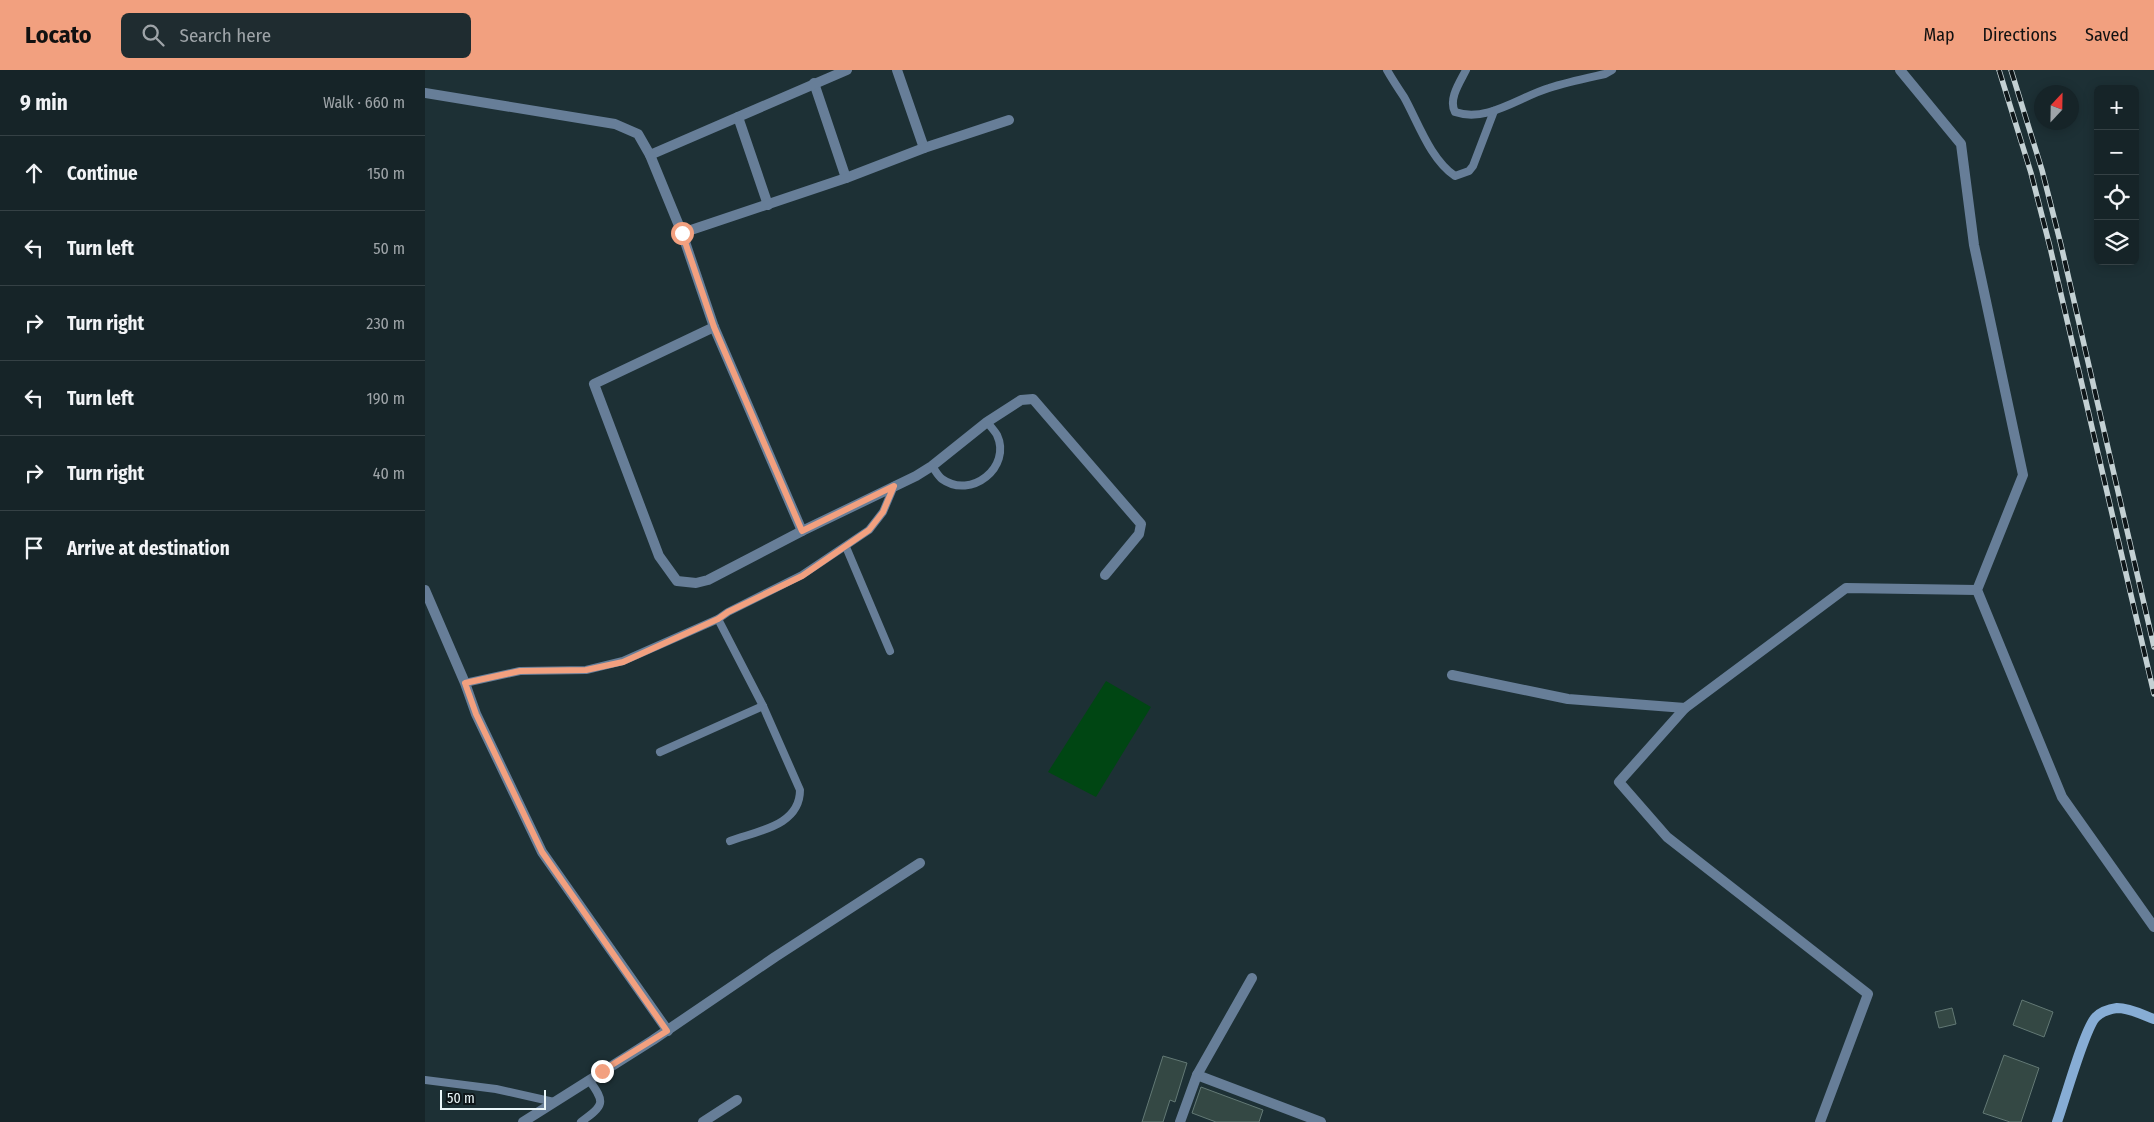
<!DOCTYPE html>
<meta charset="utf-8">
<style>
body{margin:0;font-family:"Fira Sans Condensed",sans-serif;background:#1f2c30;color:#f1f3f6}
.controls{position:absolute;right:15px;top:15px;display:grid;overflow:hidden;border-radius:8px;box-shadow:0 2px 12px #0003}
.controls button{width:45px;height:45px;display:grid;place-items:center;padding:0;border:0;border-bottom:1px solid #354145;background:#162428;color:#f1f3f6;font:25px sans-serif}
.compass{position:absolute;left:1609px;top:15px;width:45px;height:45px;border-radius:50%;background:#162428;box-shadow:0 2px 12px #0003;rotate:22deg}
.scale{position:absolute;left:15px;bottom:12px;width:106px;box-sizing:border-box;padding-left:5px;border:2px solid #ebf7fa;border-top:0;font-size:14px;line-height:18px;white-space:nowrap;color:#ebf7fa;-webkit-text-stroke:4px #0e1619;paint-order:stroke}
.stop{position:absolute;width:15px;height:15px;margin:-11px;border:4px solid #f2a07f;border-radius:50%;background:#fff}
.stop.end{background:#f2a07f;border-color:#fff;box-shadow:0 1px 5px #0008}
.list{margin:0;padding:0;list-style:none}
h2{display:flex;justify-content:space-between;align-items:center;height:65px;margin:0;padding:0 20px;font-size:21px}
h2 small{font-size:16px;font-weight:400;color:#9ea4a8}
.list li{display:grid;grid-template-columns:32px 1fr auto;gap:15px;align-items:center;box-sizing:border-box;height:75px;padding:0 20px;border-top:1px solid #354145}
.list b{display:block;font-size:19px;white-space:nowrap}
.list em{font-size:16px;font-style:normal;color:#9ea4a8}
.icon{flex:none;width:28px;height:28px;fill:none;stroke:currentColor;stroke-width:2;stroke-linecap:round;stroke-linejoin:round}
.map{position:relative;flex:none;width:1729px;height:1052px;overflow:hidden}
header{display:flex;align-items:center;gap:30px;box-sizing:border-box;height:70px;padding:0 25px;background:#f2a07f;color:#111}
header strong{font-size:24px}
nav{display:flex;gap:28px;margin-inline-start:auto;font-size:18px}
.search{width:350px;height:45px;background:#1f2c30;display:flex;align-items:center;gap:12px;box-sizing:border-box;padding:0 18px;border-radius:8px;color:#9ea4a8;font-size:19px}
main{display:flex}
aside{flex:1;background:#162428}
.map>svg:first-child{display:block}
.green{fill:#004613}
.building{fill:#344844;stroke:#637975}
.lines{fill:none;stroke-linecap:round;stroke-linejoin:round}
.lane{stroke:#677e98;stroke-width:8}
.street{stroke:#677e98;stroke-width:10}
.secondary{stroke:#87add5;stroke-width:10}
.rail-casing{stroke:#c3d0d3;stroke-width:5.5}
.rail{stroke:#0e1619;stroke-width:4;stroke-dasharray:11;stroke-linecap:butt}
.route{stroke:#f2a07f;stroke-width:6}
</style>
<header>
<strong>Locato</strong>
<div class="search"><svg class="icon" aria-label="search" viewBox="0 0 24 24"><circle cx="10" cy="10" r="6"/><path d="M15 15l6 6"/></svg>Search here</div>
<nav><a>Map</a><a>Directions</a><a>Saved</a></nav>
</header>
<main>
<aside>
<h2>9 min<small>Walk · 660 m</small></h2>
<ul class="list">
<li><svg class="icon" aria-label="ahead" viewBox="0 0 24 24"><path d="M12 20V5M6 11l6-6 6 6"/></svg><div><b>Continue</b></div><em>150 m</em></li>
<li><svg class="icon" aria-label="left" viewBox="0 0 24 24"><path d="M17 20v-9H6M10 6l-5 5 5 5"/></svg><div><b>Turn left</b></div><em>50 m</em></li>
<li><svg class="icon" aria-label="right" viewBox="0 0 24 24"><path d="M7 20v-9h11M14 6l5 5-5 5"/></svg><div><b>Turn right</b></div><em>230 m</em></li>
<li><svg class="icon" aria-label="left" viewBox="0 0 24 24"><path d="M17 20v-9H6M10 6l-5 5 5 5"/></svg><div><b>Turn left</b></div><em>190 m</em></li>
<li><svg class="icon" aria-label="right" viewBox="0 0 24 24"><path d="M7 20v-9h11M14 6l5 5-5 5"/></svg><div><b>Turn right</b></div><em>40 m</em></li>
<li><svg class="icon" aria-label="arrive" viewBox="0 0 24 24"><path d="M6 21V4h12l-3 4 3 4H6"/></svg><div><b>Arrive at destination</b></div></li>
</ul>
</aside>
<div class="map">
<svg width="1729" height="1052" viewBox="0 0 1729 1052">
<rect width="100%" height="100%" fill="#1d3035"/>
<polygon class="green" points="681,611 726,637 671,727 623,702"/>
<g class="building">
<polygon points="1597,930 1628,942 1619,967 1588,955"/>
<polygon points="1527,938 1531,954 1514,958 1510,942"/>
<polygon points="1579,985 1614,998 1596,1052 1585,1052 1558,1043"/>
<polygon points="738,986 762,993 750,1032 745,1030 738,1052 717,1052"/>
<polygon points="776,1017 838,1040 834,1052 791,1052 767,1043"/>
</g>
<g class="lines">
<g class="lane">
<path d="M962 0C967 9 973 18 979 27 993 52 1005 89 1030 106L1044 101 1048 96 1069 41"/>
<path d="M1041 0C1035 12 1023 29 1030 42 1062 53 1094 27 1124 18 1142 12 1162 8 1180 4L1187 0"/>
<path d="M507 396C510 400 513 406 517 409 546 430 587 397 572 365 569 360 565 356 562 352"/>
<polyline points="421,477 465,581"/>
<path d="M293 549 338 636 375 720C375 756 332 761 305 771"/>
<polyline points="40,613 95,601 161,600 198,591 293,549 303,542 377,505 444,460 458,442 469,416"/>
<polyline points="235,682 338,636"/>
<polyline points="0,1010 71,1019 129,1032"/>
<path d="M156 1052C179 1035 181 1033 164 1010"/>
</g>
<g class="street">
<polyline points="472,0 499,78"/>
<polyline points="1475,0 1536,74 1549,175 1598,405 1552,520 1637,727 1729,857"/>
<polyline points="389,13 421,108"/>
<polyline points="0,23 190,54 213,64 225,85 257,163 289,257 377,461 491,406 507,396 562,352 596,330 608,329 716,454 714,464 680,505"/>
<polyline points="313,47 343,135"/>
<polyline points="225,85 422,0"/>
<polyline points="257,163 421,108 499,78 584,50"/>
<polyline points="289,257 169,314 234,486 252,511 271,513 283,510 377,461"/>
<polyline points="0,520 40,613 51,644 117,782 243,961"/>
<polyline points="1027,605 1143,629 1260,638 1421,518 1552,520"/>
<polyline points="1260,638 1194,712 1242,767 1443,924 1395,1052"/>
<polyline points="772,1005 896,1052"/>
<polyline points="98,1052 228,970 350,887 495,793"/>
<polyline points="278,1052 312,1030"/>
<polyline points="755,1052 772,1005 827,908"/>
</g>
<path class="secondary" d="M1632 1052C1639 1033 1660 957 1671 947 1676 942 1685 939 1692 938 1705 938 1718 945 1729 949"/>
<g class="rail-casing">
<g id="rail">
<polyline points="1574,0 1606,103 1625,177 1729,624"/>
<polyline points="1586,0 1617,100 1636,175 1729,577"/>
</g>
</g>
<use href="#rail" class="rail"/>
</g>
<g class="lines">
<polyline class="route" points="177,1001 242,961 117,782 51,644 40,613 95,601 161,600 198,592 293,549 303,542 377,506 444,460 458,442 469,416 377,461 289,257 257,163"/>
</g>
</svg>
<div class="controls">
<button>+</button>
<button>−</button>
<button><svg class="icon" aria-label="locate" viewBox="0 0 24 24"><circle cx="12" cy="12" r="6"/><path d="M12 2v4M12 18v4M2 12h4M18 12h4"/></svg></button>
<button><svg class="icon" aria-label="layers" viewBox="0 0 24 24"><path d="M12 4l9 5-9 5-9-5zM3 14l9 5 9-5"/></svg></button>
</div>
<svg class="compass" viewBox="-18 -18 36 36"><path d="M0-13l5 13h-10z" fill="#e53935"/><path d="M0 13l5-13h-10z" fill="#9ea4a8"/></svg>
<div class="scale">50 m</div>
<div class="stop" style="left:257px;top:163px"></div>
<div class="stop end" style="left:177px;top:1001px"></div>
</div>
</main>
